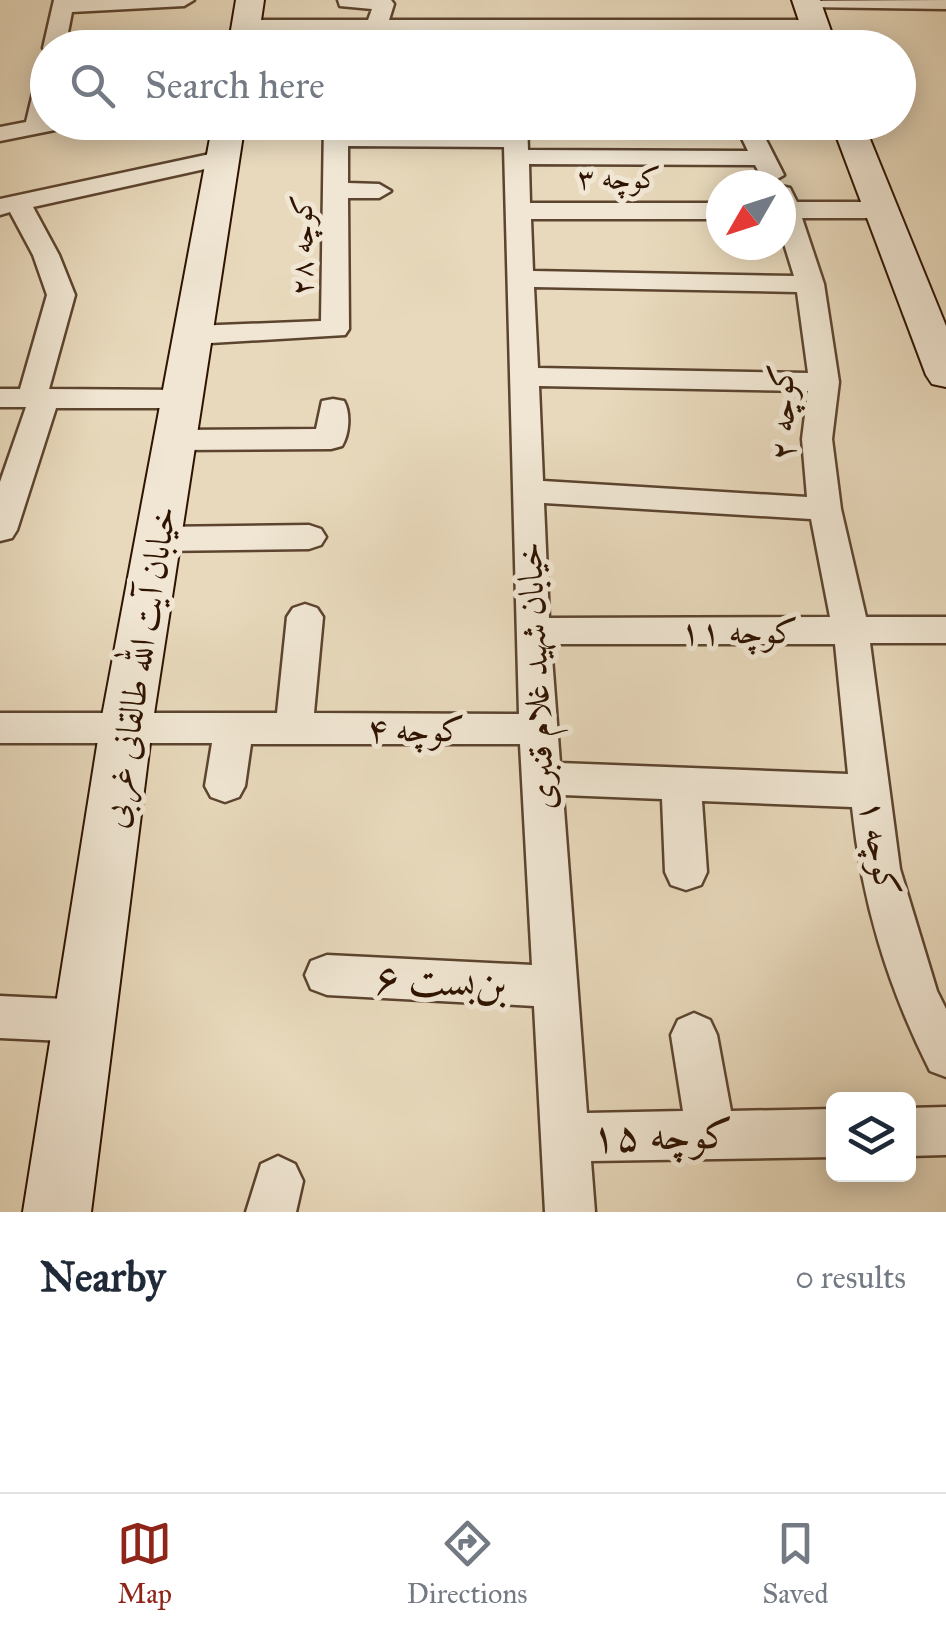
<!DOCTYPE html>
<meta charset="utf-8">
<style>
body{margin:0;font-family:"IM FELL Great Primer",Amiri,serif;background:#f6f6f7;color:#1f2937}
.controls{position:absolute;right:30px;bottom:30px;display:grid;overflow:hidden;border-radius:15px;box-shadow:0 5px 25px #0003}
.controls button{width:90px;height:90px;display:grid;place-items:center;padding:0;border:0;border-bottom:2px solid #e0e1e3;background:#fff;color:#1f2937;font:50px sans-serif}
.compass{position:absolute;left:706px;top:170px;width:90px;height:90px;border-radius:50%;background:#fff;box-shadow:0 5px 25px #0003;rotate:231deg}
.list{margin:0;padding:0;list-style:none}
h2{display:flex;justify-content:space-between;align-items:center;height:130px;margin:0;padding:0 40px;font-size:42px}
h2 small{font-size:32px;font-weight:400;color:#747a83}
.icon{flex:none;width:55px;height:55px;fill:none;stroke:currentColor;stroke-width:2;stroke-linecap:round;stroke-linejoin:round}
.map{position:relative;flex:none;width:946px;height:1212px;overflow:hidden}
.search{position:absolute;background:#fff;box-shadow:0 5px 25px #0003;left:30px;right:30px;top:30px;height:110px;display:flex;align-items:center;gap:25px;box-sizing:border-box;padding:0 35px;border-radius:55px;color:#747a83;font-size:38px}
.sheet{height:280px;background:#fff}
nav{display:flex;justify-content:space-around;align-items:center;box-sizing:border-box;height:140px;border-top:2px solid #e0e1e3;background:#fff;font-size:28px;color:#747a83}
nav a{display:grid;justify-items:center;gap:5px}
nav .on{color:#8f2418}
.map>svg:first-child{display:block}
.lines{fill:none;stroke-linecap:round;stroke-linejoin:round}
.street-casing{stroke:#5c442f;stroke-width:5}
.secondary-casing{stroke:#2e1300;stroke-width:4}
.street{fill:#f0e6d3;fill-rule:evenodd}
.secondary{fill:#f0e6d3;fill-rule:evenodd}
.labels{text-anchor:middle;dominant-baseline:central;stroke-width:10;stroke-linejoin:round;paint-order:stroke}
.far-street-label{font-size:30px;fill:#2e1300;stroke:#f0e6d3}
.street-label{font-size:35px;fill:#2e1300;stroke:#f0e6d3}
.near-street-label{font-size:42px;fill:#2e1300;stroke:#f0e6d3}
</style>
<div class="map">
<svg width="946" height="1212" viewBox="0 0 946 1212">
<rect width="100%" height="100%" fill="#e8d9bc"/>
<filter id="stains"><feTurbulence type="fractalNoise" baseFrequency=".002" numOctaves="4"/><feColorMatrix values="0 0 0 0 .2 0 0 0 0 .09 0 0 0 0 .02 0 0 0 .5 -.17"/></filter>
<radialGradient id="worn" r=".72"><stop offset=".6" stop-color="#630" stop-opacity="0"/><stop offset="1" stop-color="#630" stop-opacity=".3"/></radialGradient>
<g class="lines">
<g class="street-casing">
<g id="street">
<polygon points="54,0 194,0 184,6 72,12 65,48 48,48 48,53 43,48"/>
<polygon points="338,0 391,0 394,4 389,20 816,20 826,26 816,32 246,32 236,26 246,20 368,20 372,9 340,6"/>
<polygon points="946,0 946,9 806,7 796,1"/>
<polygon points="48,70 48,122 73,122 70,127 0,141 0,127 26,122 37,76"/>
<path d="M324 122H348V132L504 133 503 122H527L528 150 748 151 734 122H757L784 175 772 182 763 180 755 165 529 164 530 203H721V219H531L533 271 794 276 781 234V186L790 188 797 202H880L893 210 880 218H802L824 284 839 382 832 439 841 509 866 617H946V643H870L900 869 937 991 946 1009V1077L930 1071C887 985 862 902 852 807L702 801 707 872 701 885 686 890 671 885 665 872 662 799 563 795 587 1113 683 1111 671 1035 678 1020 694 1013 710 1020 717 1035 731 1111 834 1109V1157L591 1161 595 1212H545L534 1006 327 995 311 989 305 975 311 961 327 955 532 965 520 744H251L245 786 239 797 225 802 211 797 205 786 212 743H0V713H277L287 617 293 608 305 604 317 608 323 617 314 713 519 714 504 147 348 146V183L379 184 391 191 379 198H348L349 329 345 335 194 344 184 341 180 335 184 329 194 326 321 321ZM534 287 797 292 808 373 538 368ZM539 386 808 391 802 439 807 497 543 481ZM544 503 811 519 830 617 549 618ZM551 644H835L848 774 560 763Z"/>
<polygon points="224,151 236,158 232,163 33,207 59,255 75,295 49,389 183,390 194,392 198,399 194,406 183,408 56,408 17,530 12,538 0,541 0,482 26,407 0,407 0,389 20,389 47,295 33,255 10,212 0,215 0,199"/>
<path d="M333 399 344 401C351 413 349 435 342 446L331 449 176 450 165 447 161 440 165 433 176 430 316 429 322 401Z"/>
<polygon points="309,525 321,529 326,537 321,545 309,549 159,551 147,547 142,539 147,531 159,527"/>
<polygon points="0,996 85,1000 101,1006 108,1021 101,1036 85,1042 0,1038"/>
<polygon points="946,1107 946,1155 908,1156 908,1108"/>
<polygon points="278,1156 295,1164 303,1181 296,1212 246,1212 261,1164"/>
</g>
</g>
<g class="secondary-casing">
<g id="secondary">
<polygon points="236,0 264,0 257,48 228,48"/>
<polygon points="792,0 820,0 837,48 808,48"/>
<polygon points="213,122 245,122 152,727 91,1212 23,1212 100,727"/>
<polygon points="831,122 863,122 946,326 946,387 932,384 926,375"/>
</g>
</g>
<use href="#street" class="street"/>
<use href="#secondary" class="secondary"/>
</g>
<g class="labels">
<g class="far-street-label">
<text x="619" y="178">کوچه ۳</text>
<text transform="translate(302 245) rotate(-90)">کوچه ۲۸</text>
</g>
<g class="street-label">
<text transform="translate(782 412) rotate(-91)">کوچه ۲</text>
<text x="739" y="631">کوچه ۱۱</text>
<text transform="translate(139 667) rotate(-81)">خیابان آیت الله طالقانی غربی</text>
<text transform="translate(536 676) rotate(-93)">خیابان شهید غلام قنبری</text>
<text x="416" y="729">کوچه ۴</text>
<text transform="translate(880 848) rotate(80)">کوچه ۱</text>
</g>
<g class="near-street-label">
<text transform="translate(441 981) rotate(3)">بن‌بست ۶</text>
<text transform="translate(662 1135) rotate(-1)">کوچه ۱۵</text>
</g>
</g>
<rect width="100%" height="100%" filter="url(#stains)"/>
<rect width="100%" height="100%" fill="url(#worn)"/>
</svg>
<div class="controls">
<button><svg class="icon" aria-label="layers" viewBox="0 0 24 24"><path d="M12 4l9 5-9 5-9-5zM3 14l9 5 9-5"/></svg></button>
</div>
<svg class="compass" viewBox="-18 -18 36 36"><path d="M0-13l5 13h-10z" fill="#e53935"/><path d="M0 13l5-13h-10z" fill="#747a83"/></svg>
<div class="search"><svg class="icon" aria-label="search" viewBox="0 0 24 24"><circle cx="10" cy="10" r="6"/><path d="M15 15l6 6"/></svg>Search here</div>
</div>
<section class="sheet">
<h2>Nearby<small>0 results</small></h2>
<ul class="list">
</ul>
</section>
<nav>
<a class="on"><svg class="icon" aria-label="map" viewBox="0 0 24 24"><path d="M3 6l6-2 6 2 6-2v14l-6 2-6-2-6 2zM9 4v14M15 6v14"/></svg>Map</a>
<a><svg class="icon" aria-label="directions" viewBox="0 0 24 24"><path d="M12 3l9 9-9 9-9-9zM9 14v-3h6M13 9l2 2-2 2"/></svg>Directions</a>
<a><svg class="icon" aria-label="saved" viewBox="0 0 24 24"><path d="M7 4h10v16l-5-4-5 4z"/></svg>Saved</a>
</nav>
